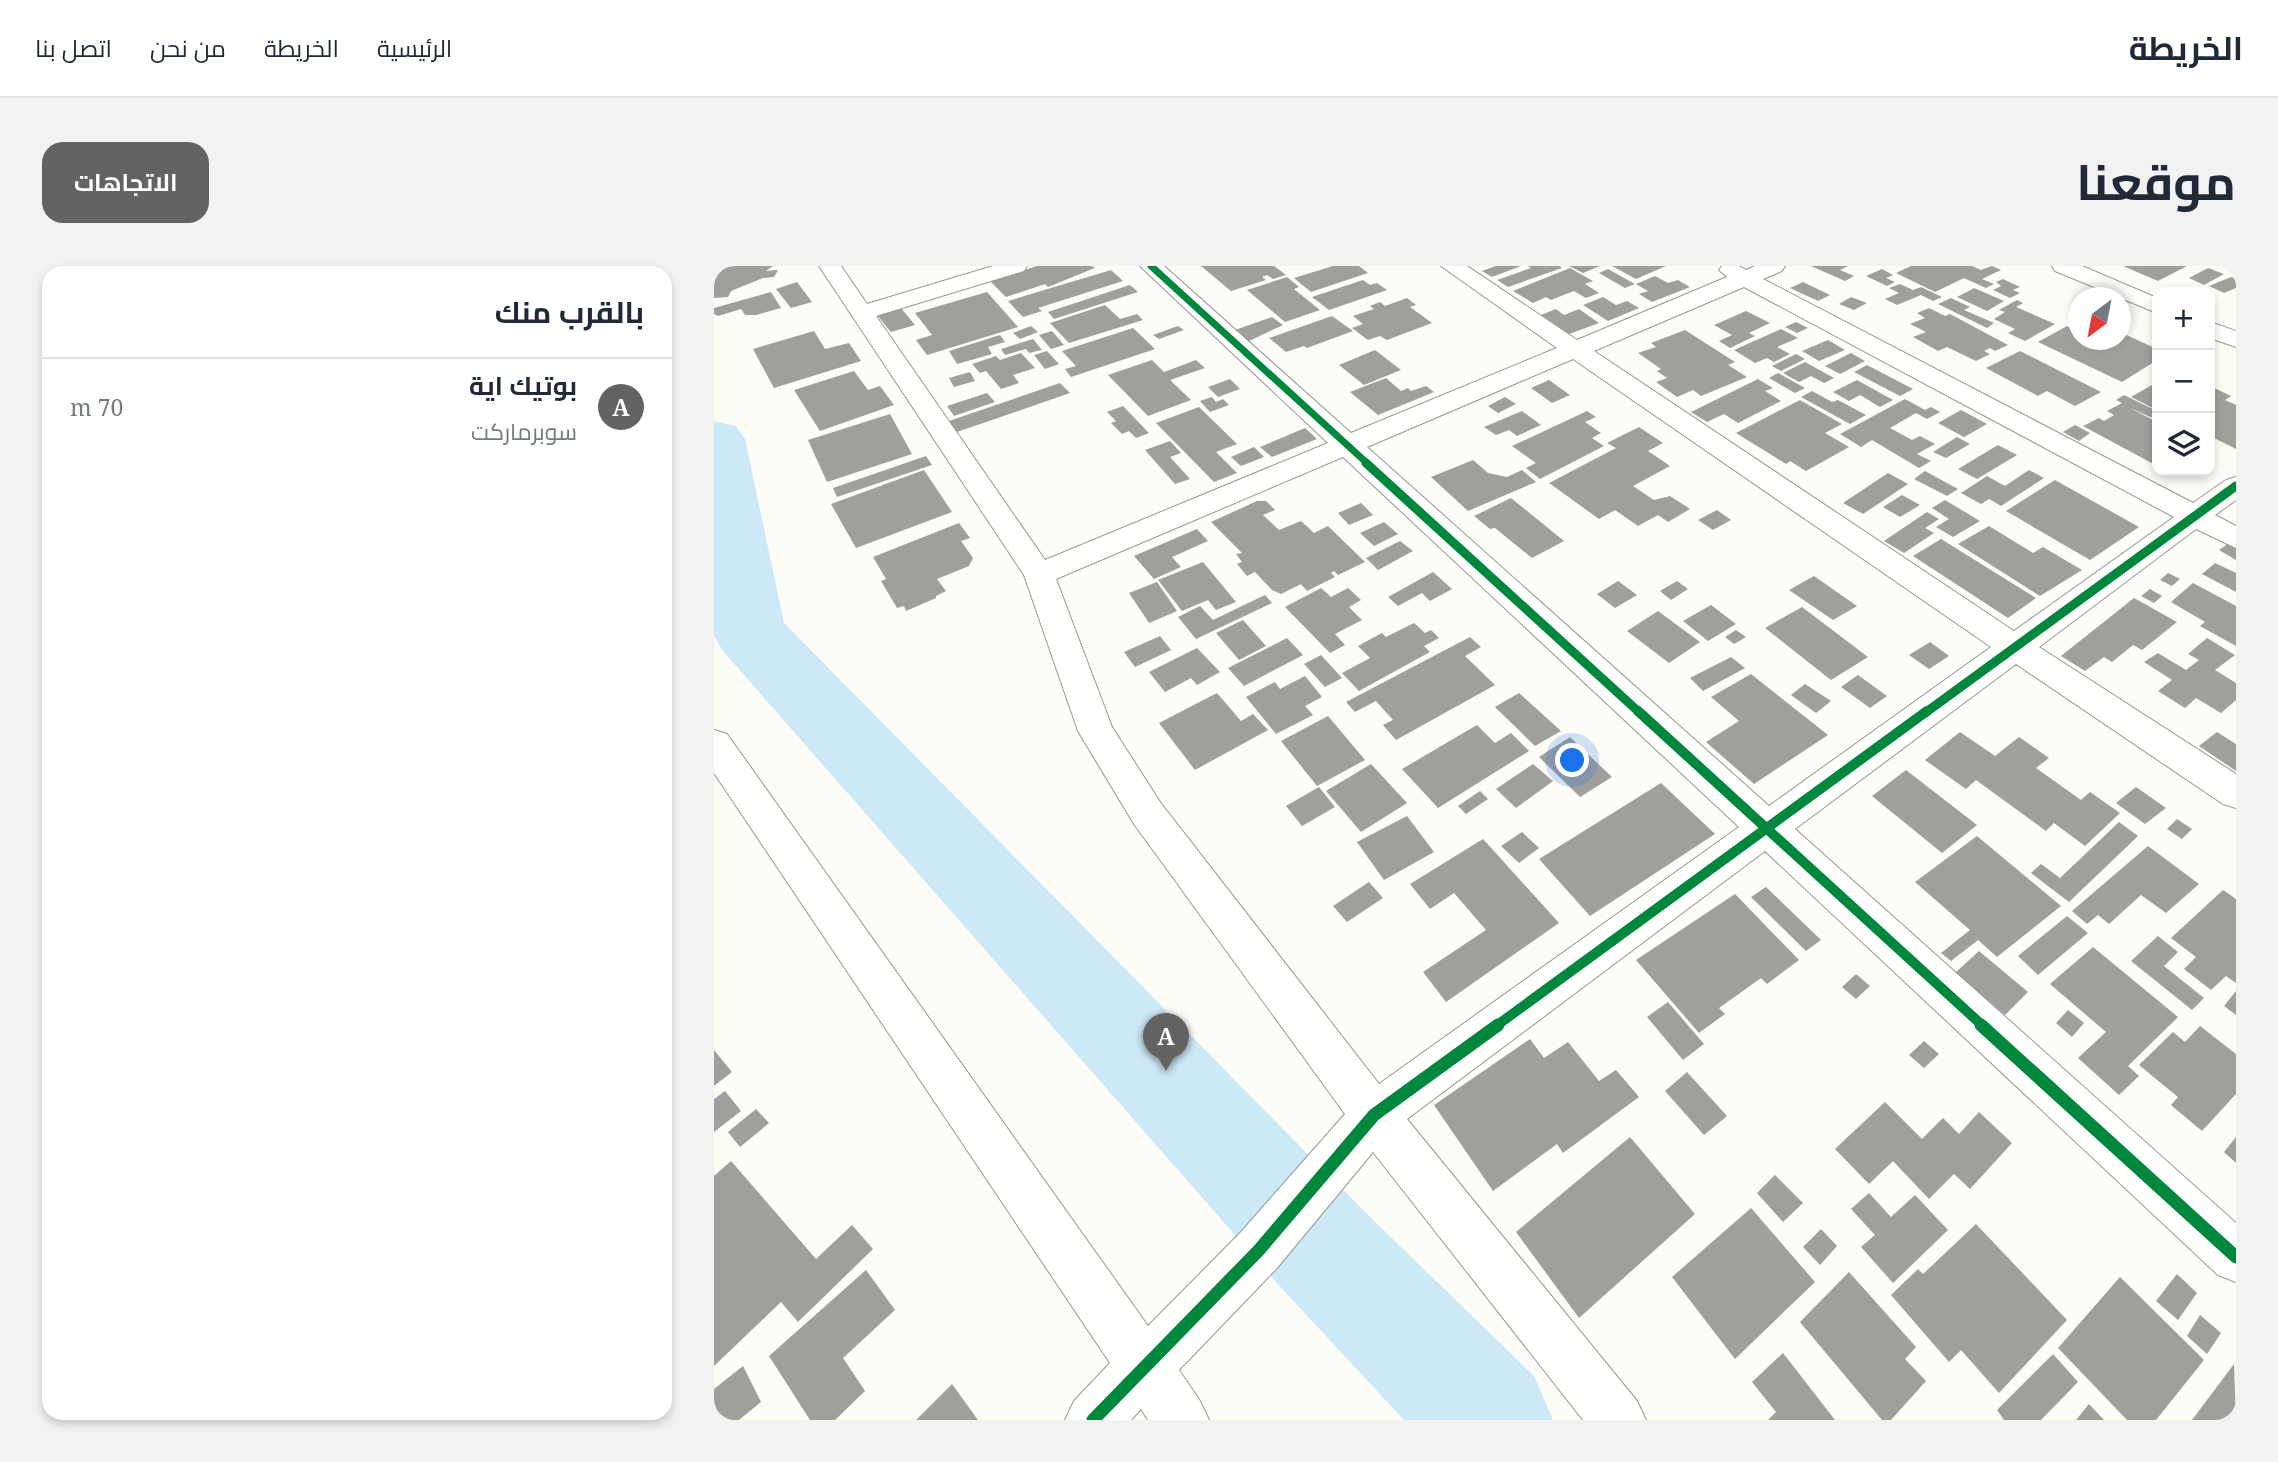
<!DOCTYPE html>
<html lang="ar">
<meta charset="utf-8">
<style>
body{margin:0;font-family:"Noto Serif",Cairo,serif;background:#f2f2f3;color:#1f2937;direction:rtl}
.controls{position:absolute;right:21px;top:21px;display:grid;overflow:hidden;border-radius:14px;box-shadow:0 4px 10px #0003}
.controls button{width:63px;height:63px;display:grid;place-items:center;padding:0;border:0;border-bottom:2px solid #e0e1e3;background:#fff;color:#1f2937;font:35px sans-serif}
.compass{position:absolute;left:1354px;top:21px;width:63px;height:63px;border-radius:50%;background:#fff;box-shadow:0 4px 10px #0003;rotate:212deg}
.you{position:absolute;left:859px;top:495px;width:24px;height:24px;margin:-18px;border:5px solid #fff;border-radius:50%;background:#1a73e8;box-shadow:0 0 0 10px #1a73e833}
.badge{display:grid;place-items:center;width:46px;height:46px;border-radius:50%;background:#646362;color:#fff;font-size:23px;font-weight:700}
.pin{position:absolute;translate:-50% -58px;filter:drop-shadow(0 2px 4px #0008)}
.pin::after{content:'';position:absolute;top:37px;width:24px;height:21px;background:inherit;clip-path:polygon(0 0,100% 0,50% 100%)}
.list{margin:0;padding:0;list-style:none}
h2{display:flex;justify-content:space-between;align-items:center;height:91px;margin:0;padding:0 28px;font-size:30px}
h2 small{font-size:23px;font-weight:400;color:#747a83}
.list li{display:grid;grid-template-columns:46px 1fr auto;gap:21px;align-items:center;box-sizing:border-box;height:98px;padding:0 28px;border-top:2px solid #e0e1e3}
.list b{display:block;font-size:26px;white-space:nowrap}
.list p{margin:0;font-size:23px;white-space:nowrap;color:#747a83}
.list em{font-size:23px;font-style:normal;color:#747a83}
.icon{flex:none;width:38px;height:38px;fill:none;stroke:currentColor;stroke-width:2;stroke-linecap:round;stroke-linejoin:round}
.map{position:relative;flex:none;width:1522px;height:1154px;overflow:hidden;direction:ltr;border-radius:21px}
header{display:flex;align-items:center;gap:42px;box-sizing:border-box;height:98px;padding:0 35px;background:#fff;border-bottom:2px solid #e0e1e3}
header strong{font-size:33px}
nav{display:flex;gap:38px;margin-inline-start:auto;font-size:24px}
.intro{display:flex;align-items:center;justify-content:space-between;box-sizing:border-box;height:168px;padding:0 42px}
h1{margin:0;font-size:49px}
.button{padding:18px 32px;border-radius:21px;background:#646362;color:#fff;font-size:24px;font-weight:700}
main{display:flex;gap:42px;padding:0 42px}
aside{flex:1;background:#fff;border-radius:21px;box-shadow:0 4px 10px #0003}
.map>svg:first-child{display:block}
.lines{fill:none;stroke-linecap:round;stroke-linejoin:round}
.river{fill:#cde8f7;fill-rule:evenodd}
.building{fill:#a19f9c}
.minor-casing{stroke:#979795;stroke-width:2}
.minor{fill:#fffffe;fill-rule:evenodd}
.cycleway-far3-casing{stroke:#fff;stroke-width:10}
.cycleway-far2-casing{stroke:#fff;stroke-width:12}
.cycleway-far1-casing{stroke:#fff;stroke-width:15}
.cycleway-casing{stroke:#fff;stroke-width:18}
.cycleway-far3{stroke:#00873e;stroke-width:7}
.cycleway-far2{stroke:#00873e;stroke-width:9}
.cycleway-far1{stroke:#00873e;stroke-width:10}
.cycleway{stroke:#00873e;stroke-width:13}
</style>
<header>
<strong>الخريطة</strong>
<nav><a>الرئيسية</a><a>الخريطة</a><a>من نحن</a><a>اتصل بنا</a></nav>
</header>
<div class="intro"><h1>موقعنا</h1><a class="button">الاتجاهات</a></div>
<main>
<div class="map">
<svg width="1522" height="1154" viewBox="0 0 1522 1154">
<rect width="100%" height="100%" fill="#fdfcf7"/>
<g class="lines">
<polygon class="river" points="0,155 22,160 31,173 70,357 651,946 820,1110 839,1154 690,1154 571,1026 9,385 0,370"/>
</g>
<g class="building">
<polygon points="7,0 59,0 52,5 64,4 60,11 49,12 17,25 14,31 0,32 0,3"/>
<polygon points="323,0 378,0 381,2 334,21 331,18 292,31 276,15"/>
<polygon points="487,0 560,0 572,9 559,13 553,9 548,11 552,14 517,25"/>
<polygon points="619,0 645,0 654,7 597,26 580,12"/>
<polygon points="782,0 807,0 778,11 768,5"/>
<polygon points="814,0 846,0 848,2 794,21 783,14 817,2"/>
<polygon points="855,0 886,0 869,7"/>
<polygon points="898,0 952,0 922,13"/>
<polygon points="1097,0 1134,0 1126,4 1140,10 1131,15"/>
<polygon points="1197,0 1258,0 1267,4 1278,0 1287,4 1268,13 1280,18 1272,22 1250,12 1221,26 1182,7"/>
<polygon points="1409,0 1473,0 1444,15"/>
<polygon points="856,2 879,15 871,18 885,27 872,32 860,25 837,34 832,31 819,37 799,25"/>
<polygon points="1494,2 1510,8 1490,19 1475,12"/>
<polygon points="894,3 921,18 911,22 885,7"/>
<polygon points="1168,3 1179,9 1172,12 1181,16 1173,20 1152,10"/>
<polygon points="397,4 409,15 324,42 328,45 309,51 294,35"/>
<polygon points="941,10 954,17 964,14 976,21 938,36 925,28 934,25 922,18"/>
<polygon points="573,11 585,21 580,23 606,44 571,56 533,24"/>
<polygon points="1517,11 1522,13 1522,22 1510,27 1495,20"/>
<polygon points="1289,13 1306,21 1299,24 1306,27 1296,32 1279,24 1287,20 1282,16"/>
<polygon points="649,14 656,19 663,17 673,24 615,44 598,31"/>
<polygon points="83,16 98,36 77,42 62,23"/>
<polygon points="1089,16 1116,29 1104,35 1076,22"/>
<polygon points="1186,18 1199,24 1207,21 1228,31 1219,35 1207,29 1183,39 1171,33 1185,27 1175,22"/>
<polygon points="416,19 424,26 340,53 334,46"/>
<polygon points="1260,22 1290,35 1273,45 1243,31"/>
<polygon points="57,26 67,42 42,49 31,49 27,43 4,50 0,48 0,42"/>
<polygon points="273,26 304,61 213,89 202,74 218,69 201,47"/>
<polygon points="889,31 902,39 913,35 925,42 894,55 869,39"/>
<polygon points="1137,31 1153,37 1140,44 1125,38"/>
<polygon points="693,32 702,39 696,41 718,57 673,74 666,70 654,74 638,62 649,58 639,50 660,43 656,40 666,36 671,40"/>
<polygon points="1237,32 1256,41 1250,44 1280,57 1273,62 1224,38"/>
<polygon points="1303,34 1309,37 1302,41 1341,58 1311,75 1294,67 1301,63 1280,53 1291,46 1285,44"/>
<polygon points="391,39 406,53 423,48 429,54 355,77 336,57"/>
<polygon points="187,42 201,59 177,66 163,49"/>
<polygon points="1215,42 1231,50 1236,48 1294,79 1281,85 1276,82 1270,85 1276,88 1262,95 1233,81 1224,85 1199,71 1212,66 1196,58 1211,52 1203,47"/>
<polygon points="842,43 850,49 865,43 885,57 855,68 827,49"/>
<polygon points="1032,45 1056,57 1035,67 1041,70 1016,82 1005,75 1018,69 1000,59"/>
<polygon points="618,50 639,65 593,82 590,80 572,86 555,72"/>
<polygon points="558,51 569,59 535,75 521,64"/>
<polygon points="1082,56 1094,62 1083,67 1071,61"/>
<polygon points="317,60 324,66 306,73 299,67"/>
<polygon points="464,60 470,64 445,73 439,69"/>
<polygon points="1353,60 1364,66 1364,74 1406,74 1406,66 1443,83 1443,94 1408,116 1324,76"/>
<polygon points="419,62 441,83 357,111 351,103 362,100 348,85"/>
<polygon points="1067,63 1084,72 1063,81 1076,88 1060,96 1053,92 1041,97 1020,84"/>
<polygon points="971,64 1021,96 1014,99 1033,111 987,130 979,124 963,131 942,116 953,112 943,105 947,103 924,87 942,81 937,77"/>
<polygon points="100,65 111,83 135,77 147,95 60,122 39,83"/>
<polygon points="338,65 350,79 337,83 325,69"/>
<polygon points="286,69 291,76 274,81 278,88 243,98 235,85"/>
<polygon points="319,73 328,84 315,87 312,83 291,89 287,83"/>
<polygon points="1114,74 1131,84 1105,95 1088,85"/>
<polygon points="661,84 687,104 650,119 625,99"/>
<polygon points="333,85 345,98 331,103 320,89"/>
<polygon points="1306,85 1387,126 1361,140 1333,125 1324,130 1272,102"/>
<polygon points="307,87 321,102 299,109 305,117 287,123 272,105 266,107 258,98 282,90 286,94"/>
<polygon points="1137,87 1151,95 1126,108 1111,100"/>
<polygon points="1082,88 1091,93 1067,105 1058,100"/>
<polygon points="438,94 450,106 482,94 491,102 456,114 477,134 434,150 394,109"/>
<polygon points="1091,96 1120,112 1110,117 1097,110 1085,116 1069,107"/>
<polygon points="1153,99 1199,123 1186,130 1140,106"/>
<polygon points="140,105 154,124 166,120 180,139 106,165 80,124"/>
<polygon points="256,106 261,115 240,121 235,112"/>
<polygon points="1064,107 1091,122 1081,127 1055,112"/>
<polygon points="672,112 687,125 694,122 697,125 712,120 720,126 664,149 636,126"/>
<polygon points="516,113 526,123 504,131 494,121"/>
<polygon points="1044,113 1059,122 1051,125 1067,135 1024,157 1010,148 993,156 977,146"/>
<polygon points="835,114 856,129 838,137 817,122"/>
<polygon points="1143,114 1179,134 1166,141 1146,129 1135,135 1119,126"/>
<polygon points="1443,116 1443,144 1417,131"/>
<polygon points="346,117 356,127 243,166 235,155"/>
<polygon points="1496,120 1517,130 1511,134 1522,139 1522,183 1496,170"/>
<polygon points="1098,125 1118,136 1124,134 1152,149 1136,158 1087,131"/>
<polygon points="273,127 281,136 240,150 233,140"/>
<polygon points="1410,129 1443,145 1443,154 1416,142 1443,156 1443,200 1369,160 1385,152 1390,155 1400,149 1393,145 1408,137 1402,134"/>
<polygon points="498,131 502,136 509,133 515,139 496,146 486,135"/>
<polygon points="791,131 802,138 784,147 774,140"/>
<polygon points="1191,133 1211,144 1217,141 1226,146 1213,153 1202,147 1176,162 1198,174 1206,170 1221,178 1203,188 1217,195 1205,202 1158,174 1147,181 1126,168"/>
<polygon points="1086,134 1128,158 1111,167 1135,181 1092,205 1076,195 1072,198 1022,167"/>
<polygon points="409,140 435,167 422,172 415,165 408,168 397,157 402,155 393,146"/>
<polygon points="485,141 523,178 502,186 523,207 500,216 442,157"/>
<polygon points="1247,144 1273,158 1250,171 1224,157"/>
<polygon points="808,145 827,159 803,170 795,164 782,169 770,161"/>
<polygon points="873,145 882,151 871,156 887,167 878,172 890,180 826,213 812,202 822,197 798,180"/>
<polygon points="176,148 198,188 113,216 94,174"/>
<polygon points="1361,159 1376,167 1365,175 1349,166"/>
<polygon points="925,161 949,177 934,185 956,200 919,220 940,234 956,230 976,243 954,256 944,249 924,260 901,244 885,253 835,217 902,182 893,177"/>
<polygon points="591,162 603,173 558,191 546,181"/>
<polygon points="1243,171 1256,178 1232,192 1219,186"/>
<polygon points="456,175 467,187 456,191 476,213 461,218 431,184"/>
<polygon points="1284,179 1303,189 1263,213 1244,203"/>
<polygon points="540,181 550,191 527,200 517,191"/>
<polygon points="212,190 218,199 123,231 119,222"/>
<polygon points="759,194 774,207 793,211 808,204 822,216 754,245 717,211"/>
<polygon points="210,204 238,246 142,282 117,238"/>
<polygon points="1315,204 1330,212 1287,240 1275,233 1267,238 1247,227 1273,210 1291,220"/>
<polygon points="1211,205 1244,223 1233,230 1200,213"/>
<polygon points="1174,207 1194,218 1149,248 1129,237"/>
<polygon points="1341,214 1425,261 1376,294 1292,245"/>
<polygon points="1188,229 1206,239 1186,251 1169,241"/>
<polygon points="797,232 850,275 818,292 781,262 776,263 760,250"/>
<polygon points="1231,234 1266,255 1239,271 1222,261 1235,253 1218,242"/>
<polygon points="543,235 552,235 561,244 549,249 565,264 587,255 600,267 614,260 651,296 624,309 620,305 617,307 621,311 593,325 587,318 567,328 558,324 541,306 533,310 523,298 528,296 522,288 528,287 497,256"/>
<polygon points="647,237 659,249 635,259 624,247"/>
<polygon points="1003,244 1017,254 999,264 984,254"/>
<polygon points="1213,246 1225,253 1211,262 1220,267 1190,287 1170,275"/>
<polygon points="670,256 684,268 660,280 646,267"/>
<polygon points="245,257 256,272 247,275 259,292 255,300 223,313 232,325 222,330 222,332 192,345 190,340 183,342 167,315 172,313 159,291"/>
<polygon points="1275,260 1319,287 1329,281 1368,304 1326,330 1244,278"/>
<polygon points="483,263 494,275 458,291 467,301 440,313 420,290"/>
<polygon points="1227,273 1322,332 1294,352 1199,290"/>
<polygon points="686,275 699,285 664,304 652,292"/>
<polygon points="1515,277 1522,281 1522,294 1505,284"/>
<polygon points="489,296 522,336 502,344 494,334 468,345 444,314"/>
<polygon points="1501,297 1522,307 1522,326 1488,308"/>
<polygon points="719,306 738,323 716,335 708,327 684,340 674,331"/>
<polygon points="1454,307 1466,313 1458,320 1446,314"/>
<polygon points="1100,310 1143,340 1119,354 1075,324"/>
<polygon points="904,315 923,329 901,342 883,328"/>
<polygon points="963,315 974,323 957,334 946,325"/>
<polygon points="443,316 463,345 435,357 415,327"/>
<polygon points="1479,317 1522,340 1522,380 1486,360 1491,356 1457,336"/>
<polygon points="607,322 617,331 634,322 647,334 635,341 648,354 621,368 631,379 616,387 571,341"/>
<polygon points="1436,323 1448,330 1440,337 1427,330"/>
<polygon points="551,329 558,337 482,373 464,351 486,340 499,354"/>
<polygon points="1420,332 1463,356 1428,384 1419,379 1398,396 1390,391 1371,405 1347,390"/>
<polygon points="997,339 1022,358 994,375 969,355"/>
<polygon points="1088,341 1154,391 1117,414 1051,362"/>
<polygon points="944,345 986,376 955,397 913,365"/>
<polygon points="529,354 552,380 525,394 502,367"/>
<polygon points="700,357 711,367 717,364 725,372 710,380 716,386 645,425 628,407 656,392 644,380 668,367 672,371"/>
<polygon points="1022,364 1032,371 1020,378 1011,371"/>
<polygon points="446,370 457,384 421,401 410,386"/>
<polygon points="756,371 767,381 751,390 781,419 682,474 669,459 679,454 662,435 641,446 632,436"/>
<polygon points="573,372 589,389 530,420 514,402"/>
<polygon points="1493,372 1521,389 1501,404 1522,417 1522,434 1507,447 1482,432 1471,442 1444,425 1458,414 1430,396 1444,387 1472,404 1485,394 1474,388"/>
<polygon points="1216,376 1235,390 1215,403 1195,389"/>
<polygon points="483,382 506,406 483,419 477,412 451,426 435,406"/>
<polygon points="607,389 628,412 611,421 590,398"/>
<polygon points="1017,391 1031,402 989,425 976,412"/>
<polygon points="1037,408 1114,469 1040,518 992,476 1025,455 997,431"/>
<polygon points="1144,409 1173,430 1156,442 1127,421"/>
<polygon points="591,410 608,431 591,440 599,449 562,468 532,431 561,416 566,423"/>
<polygon points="1091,418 1117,435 1102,447 1077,429"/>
<polygon points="503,427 527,455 539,448 554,464 481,504 445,457"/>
<polygon points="805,427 847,465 821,480 781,441"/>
<polygon points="614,450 651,494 603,520 567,475"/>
<polygon points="763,459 781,477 797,467 815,485 724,542 688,503"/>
<polygon points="1246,466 1281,490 1305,471 1335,492 1322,502 1367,534 1376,526 1406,547 1371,580 1340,557 1332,565 1262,514 1252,523 1211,494"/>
<polygon points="1503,466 1522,478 1522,505 1485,480"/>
<polygon points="856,471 898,511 866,531 825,491"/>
<polygon points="657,498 693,537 647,566 612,525"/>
<polygon points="819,498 839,515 802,542 782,523"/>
<polygon points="1192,504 1263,559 1228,587 1158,530"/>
<polygon points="947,517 1001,568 876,650 825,593"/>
<polygon points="605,521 621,541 588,560 572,540"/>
<polygon points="1422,521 1452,542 1431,558 1402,537"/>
<polygon points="766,525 774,533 752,548 744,540"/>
<polygon points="693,550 720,586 670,614 643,576"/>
<polygon points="1463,553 1478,563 1468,573 1453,563"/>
<polygon points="1405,556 1424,570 1355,636 1317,607 1327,598 1346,612"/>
<polygon points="808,566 825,582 805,597 787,580"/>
<polygon points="1263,570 1347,640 1283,691 1264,674 1237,695 1227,687 1256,664 1201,616"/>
<polygon points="769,573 845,657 732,736 709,706 772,664 740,627 716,643 696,618"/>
<polygon points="1434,580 1485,618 1452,647 1427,629 1395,658 1384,649 1373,658 1358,645"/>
<polygon points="655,616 669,632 633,656 619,640"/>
<polygon points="1052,621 1107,674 1092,685 1037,631"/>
<polygon points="1509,624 1522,633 1522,717 1512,710 1497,724 1470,703 1482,691 1457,672"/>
<polygon points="1021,628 1085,694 1053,718 1047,712 1005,742 1011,748 985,767 922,694"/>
<polygon points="1353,650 1374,667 1324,709 1304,690"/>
<polygon points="1444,670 1464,686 1450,700 1490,732 1478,744 1417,695"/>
<polygon points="1379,681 1464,751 1414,800 1425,810 1405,829 1364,792 1392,766 1336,718"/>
<polygon points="1265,685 1314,726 1291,749 1241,707"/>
<polygon points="1142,708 1156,720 1142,733 1128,721"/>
<polygon points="1522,725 1522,749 1510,740"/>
<polygon points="954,736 990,778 969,794 933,751"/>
<polygon points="1354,744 1370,757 1358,771 1342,757"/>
<polygon points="1486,760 1522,788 1522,828 1488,865 1457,839 1464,831 1425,799 1459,766 1471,776"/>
<polygon points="816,773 830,792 854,776 885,815 902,804 925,831 849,887 843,878 779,925 720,839"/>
<polygon points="1210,775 1225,788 1210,802 1195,789"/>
<polygon points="0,784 18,806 0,820"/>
<polygon points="973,806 1013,850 990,869 951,825"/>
<polygon points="11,825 27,845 0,866 0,833"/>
<polygon points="1171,836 1208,873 1229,852 1245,868 1265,846 1298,877 1256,923 1240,908 1215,933 1179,895 1155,918 1121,883"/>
<polygon points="42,843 55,857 26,881 14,866"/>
<polygon points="916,871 981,948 865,1052 802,966"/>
<polygon points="1522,871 1522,897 1510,886"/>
<polygon points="17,895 102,993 138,959 159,983 84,1056 67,1036 0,1100 0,910"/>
<polygon points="1061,909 1089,937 1069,956 1043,927"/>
<polygon points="1155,927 1177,951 1201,929 1234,964 1179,1017 1147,981 1161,969 1137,943"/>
<polygon points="1037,942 1101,1016 1021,1093 958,1011"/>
<polygon points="1262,958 1353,1054 1285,1127 1247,1084 1235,1096 1177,1029 1204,1003 1209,1008"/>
<polygon points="1107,963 1123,980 1106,999 1089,981"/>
<polygon points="152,1004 181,1044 129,1092 151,1125 121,1154 96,1154 55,1090"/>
<polygon points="1135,1006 1202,1081 1191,1093 1212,1115 1177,1154 1168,1154 1086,1056"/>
<polygon points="1463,1008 1483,1027 1464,1054 1442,1035"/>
<polygon points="1406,1011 1490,1094 1442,1154 1413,1154 1344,1082"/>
<polygon points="1486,1049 1507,1067 1493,1088 1473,1070"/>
<polygon points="1069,1087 1121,1154 1054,1154 1062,1146 1038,1116"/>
<polygon points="1339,1088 1364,1116 1327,1154 1290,1154 1283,1144"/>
<polygon points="1520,1098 1522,1154 1478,1154"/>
<polygon points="29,1100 47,1136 25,1154 0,1154 0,1123"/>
<polygon points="238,1118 264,1154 202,1154"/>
<polygon points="1375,1138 1390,1154 1362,1154"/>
</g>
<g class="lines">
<g class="minor-casing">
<g id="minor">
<path d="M105 0H127L153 38 279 0H313L310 5 162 50 331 294 614 177 426 0H450L637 167 843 82 727 0H753L863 74 1013 11 1005 4 1008 0H1025L1032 4 1041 0H1071L1068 5 1049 13 1479 237 1512 214 1522 211V234L1501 249 1522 260V282L1482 263 1325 381 1522 508V542L1509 538 1302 398 1081 563 1522 957V1016L1504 1009 1051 585 693 853 923 1135 932 1154H869L659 886 563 1002 465 1104 486 1135 495 1154H434L427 1143 417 1154H351L360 1135 396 1097 0 507V464L13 468 434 1060 527 966 631 848 420 558 364 465 310 309ZM1030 21 1460 251 1300 365 880 85ZM859 93 1277 381 1055 540 653 181ZM629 191 1025 561 665 818 446 536 398 461 342 313Z"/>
<polygon points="1338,0 1368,0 1443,32 1443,47 1341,5"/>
<polygon points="1496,56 1522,65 1522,81 1496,72"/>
</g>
</g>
<use href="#minor" class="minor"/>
<g class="cycleway-far3-casing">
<polyline id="cycleway-far3" points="437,0 654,198"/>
</g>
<g class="cycleway-far2-casing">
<g id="cycleway-far2">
<polyline points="652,197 926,447"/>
<polyline points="1211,447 1522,220"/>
</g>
</g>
<g class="cycleway-far1-casing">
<g id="cycleway-far1">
<polyline points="924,445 1269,760"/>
<polyline points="782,760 1213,445"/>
</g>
</g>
<g class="cycleway-casing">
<g id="cycleway">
<polyline points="1267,759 1522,991"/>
<polyline points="379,1154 545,984 660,849 784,759"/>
</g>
</g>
<use href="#cycleway-far3" class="cycleway-far3"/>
<use href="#cycleway-far2" class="cycleway-far2"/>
<use href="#cycleway-far1" class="cycleway-far1"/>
<use href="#cycleway" class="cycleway"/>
</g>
</svg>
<div class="controls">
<button>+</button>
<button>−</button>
<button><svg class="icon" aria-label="layers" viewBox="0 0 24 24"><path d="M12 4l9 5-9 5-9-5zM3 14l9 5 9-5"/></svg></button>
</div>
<svg class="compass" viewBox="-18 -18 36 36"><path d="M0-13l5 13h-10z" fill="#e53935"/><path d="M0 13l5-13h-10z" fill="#747a83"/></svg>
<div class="you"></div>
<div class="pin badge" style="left:452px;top:805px">A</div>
</div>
<aside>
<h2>بالقرب منك<small></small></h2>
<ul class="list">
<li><span class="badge">A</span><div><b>بوتيك اية</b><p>سوبرماركت</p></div><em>70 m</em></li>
</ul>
</aside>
</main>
